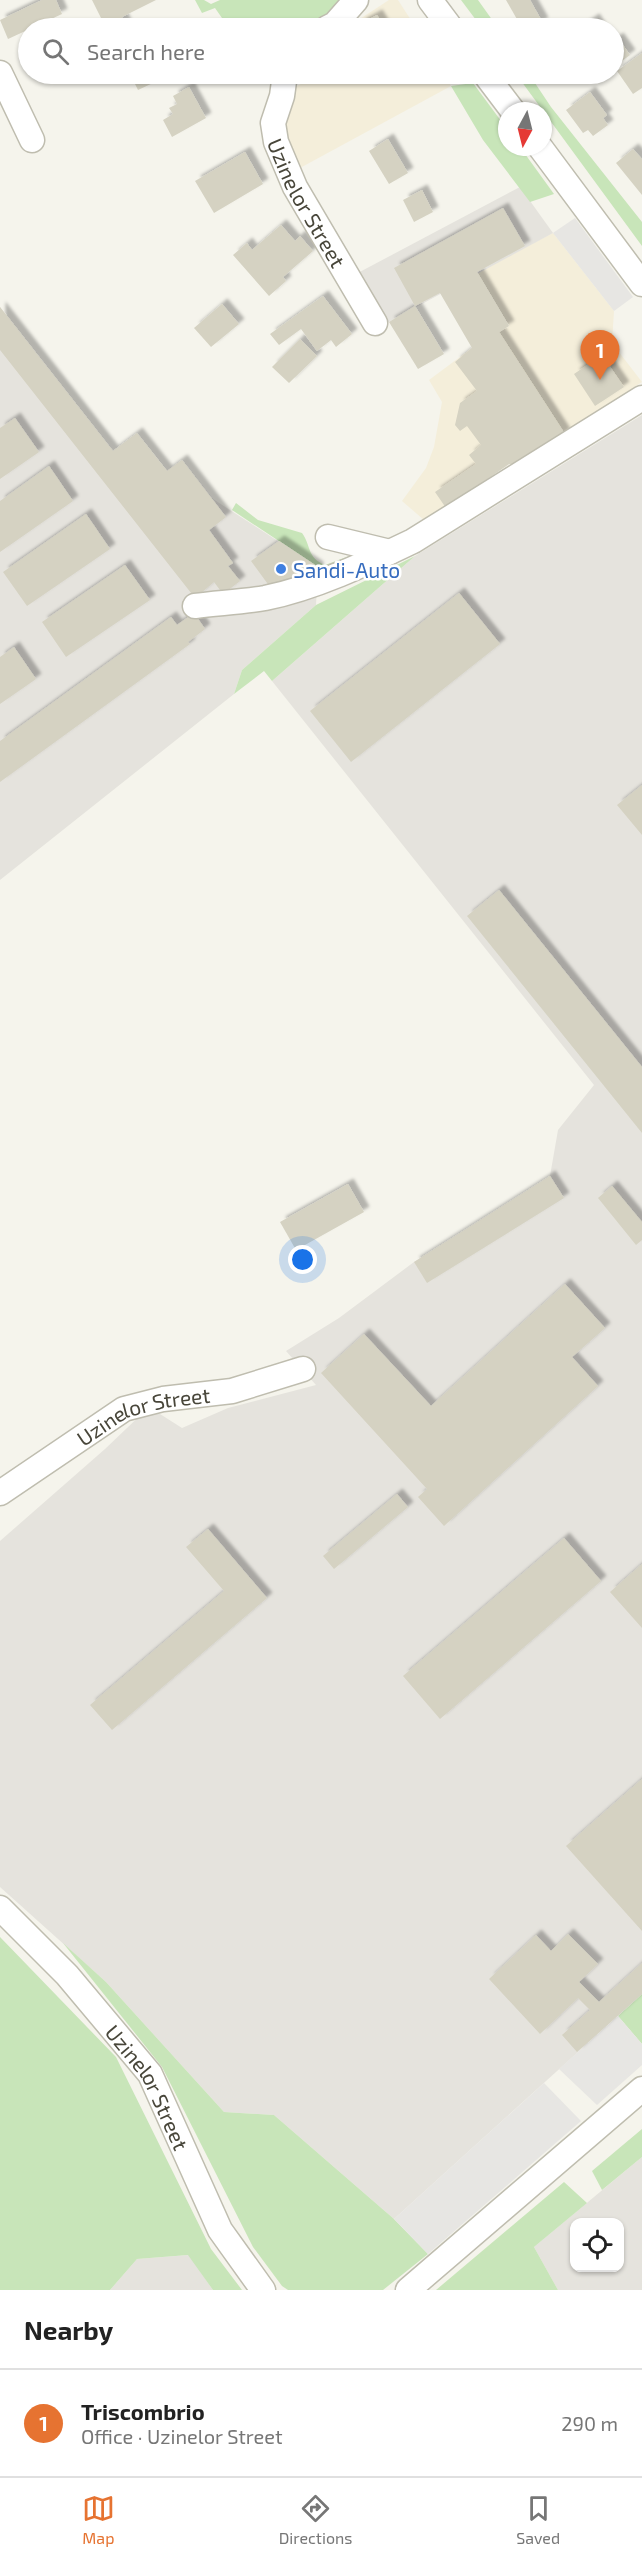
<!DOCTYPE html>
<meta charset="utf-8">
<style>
body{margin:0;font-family:"Exo 2",sans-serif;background:#f2f2f2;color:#222}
.controls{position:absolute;right:18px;bottom:18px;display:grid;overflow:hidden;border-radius:12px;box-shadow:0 2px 4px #0004}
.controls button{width:54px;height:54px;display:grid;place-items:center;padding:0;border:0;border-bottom:2px solid #e0e0e0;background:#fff;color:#222;font:30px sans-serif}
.compass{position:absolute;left:498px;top:102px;width:54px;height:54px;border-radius:50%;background:#fff;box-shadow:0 2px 4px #0004;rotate:187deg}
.you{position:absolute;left:303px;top:1260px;width:21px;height:21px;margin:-15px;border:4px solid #fff;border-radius:50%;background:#1a73e8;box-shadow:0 0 0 9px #1a73e833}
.badge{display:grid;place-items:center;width:39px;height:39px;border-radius:50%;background:#e67331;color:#fff;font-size:20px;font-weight:700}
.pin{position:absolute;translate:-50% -50px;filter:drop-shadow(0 2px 3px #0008)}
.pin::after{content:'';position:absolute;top:32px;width:21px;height:18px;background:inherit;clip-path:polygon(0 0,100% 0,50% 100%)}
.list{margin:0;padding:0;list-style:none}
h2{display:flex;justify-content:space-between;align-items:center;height:78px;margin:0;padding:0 24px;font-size:26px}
h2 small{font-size:20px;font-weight:400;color:#767676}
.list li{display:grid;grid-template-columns:39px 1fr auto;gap:18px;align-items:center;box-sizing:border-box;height:108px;padding:0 24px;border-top:2px solid #e0e0e0}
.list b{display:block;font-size:22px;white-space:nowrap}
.list p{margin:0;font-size:20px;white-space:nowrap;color:#767676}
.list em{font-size:20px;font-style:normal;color:#767676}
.icon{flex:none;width:33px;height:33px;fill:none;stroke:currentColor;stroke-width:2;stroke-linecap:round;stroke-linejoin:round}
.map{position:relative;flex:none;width:642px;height:2290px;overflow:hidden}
.search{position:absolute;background:#fff;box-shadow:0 2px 4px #0004;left:18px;right:18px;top:18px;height:66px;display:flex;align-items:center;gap:15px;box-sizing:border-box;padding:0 21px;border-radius:33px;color:#767676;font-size:22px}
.sheet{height:186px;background:#fff}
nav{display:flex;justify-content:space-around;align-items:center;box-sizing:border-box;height:84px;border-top:2px solid #e0e0e0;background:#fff;font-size:16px;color:#767676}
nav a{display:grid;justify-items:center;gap:3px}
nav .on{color:#e67331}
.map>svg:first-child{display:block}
.commercial{fill:#f4eeda}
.industrial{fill:#e5e3dd;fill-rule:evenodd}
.green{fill:#c8e5b9}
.parking{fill:#e7e6e3}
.building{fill:#d5d2c2;filter:url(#shadow)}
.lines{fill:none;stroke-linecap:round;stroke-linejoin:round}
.minor-casing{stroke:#bfbdaf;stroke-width:27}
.minor{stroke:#fff;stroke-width:24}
.shop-dot{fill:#3f7fe0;stroke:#fff;stroke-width:2}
.labels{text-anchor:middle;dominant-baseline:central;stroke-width:5;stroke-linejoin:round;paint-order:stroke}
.street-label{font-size:21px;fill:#48463a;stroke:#fff}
.shop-label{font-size:21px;fill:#366cbe;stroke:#fff;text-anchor:start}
</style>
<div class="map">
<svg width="642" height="2290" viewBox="0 0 642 2290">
<defs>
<filter id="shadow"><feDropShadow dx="5.5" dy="-5.5" stdDeviation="1.5" flood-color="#0004"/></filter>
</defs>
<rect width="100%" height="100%" fill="#f5f4ec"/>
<g class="commercial">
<polygon points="389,0 398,0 416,28 346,28"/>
<polygon points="320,74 444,74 451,86 300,168 284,134 283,114 293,88"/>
<polygon points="553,233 614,311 612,343 642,382 517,465 509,464 424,520 402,501 426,468 434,447 442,402 429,380 472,348 509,326 477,272"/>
</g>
<g class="industrial">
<polygon points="520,187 553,233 385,324 354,275"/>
<polygon points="0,307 113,451 137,433 166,471 182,460 213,499 318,567 316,605 242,670 234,694 0,880"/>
<polygon points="642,415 642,1994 394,2219 274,2115 224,2112 106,1982 0,1887 0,1541 105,1449 149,1407 182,1428 228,1408 316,1385 286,1351 339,1318 414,1262 550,1176 558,1130 594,1085 272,681 415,556"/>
<path d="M642 2157V2290H558L534 2247ZM574 2222H620V2268H574Z"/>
<polygon points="189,2255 213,2290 110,2290 137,2259"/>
</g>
<g class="green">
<path d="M195 0H204L211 4 220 0H349C317 38 274 28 229 28L215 8 202 13Z"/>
<polygon points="461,0 478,0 498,28 482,28"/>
<polygon points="516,74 529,74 551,107 642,222 642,246"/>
<polygon points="473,83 507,129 507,147 520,147 554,194 530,202 483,140 451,86"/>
<path d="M236 503 258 520 302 533C311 545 307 558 325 565L360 552 357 556 318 573V567L232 510Z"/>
<polygon points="415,556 272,681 264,671 234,694 242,670 316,605"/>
<polygon points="0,1937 116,2057 211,2249 242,2290 213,2290 188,2255 137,2259 110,2290 0,2290"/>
<polygon points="63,1943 106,1982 224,2112 274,2115 394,2219 428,2254 383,2290 288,2290 282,2286 253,2247 162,2067"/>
<polygon points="642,1994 642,2044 618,2016"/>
<polygon points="642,2129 642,2157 602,2190 592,2171"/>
<polygon points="564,2182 587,2203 534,2247 558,2290 436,2290"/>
</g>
<g class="parking">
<polygon points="575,218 633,297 614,311 553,233"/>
<polygon points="618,2016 642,2044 642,2065 597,2105 559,2069"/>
<polygon points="544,2083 581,2121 428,2254 394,2219"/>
</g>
<g class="building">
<polygon points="42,0 56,0 62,14 8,39 0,20"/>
<polygon points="92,0 156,0 122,17 126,25 120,28 106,28"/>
<polygon points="506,0 530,0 543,23 533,28 522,28"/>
<polygon points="377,15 385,28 363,28 360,24"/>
<polygon points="594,19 600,28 580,28"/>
<polygon points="618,38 630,55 614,67 614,41"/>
<polygon points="642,53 642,88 633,94 617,71"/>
<polygon points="130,74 172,74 138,90"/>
<polygon points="552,74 575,74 561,84"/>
<polygon points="189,87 206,118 172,137 163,120 173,114 169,108 177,104 173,96"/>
<polygon points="590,92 607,115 603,118 608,125 593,136 588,130 583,133 566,110"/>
<polygon points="388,139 408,173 389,184 369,151"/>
<polygon points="633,149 642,159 642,195 616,163"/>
<polygon points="245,152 263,184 214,213 195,181"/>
<polygon points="422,190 433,212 414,222 403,200"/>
<polygon points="503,208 525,246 477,272 509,326 499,332 565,434 517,465 509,464 446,508 435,492 476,464 469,455 481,445 467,426 460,431 455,425 460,403 477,391 455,362 472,348 440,293 415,306 394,268"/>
<polygon points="281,225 295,241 300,236 313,251 283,277 286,281 269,296 233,255 247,243 252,250"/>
<polygon points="323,296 352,334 336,347 331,340 317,351 301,329 279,345 270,334"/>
<polygon points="222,304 239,324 211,347 194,328"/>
<polygon points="415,306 444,354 418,369 389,322"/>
<polygon points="0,307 113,451 137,433 167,471 182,460 226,517 209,530 233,563 228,566 240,581 223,594 214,582 195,598 0,350"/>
<polygon points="300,339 317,356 289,383 272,367"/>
<polygon points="602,355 624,387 595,406 574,374"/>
<polygon points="15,418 39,452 0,479 0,428"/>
<polygon points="49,466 73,501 0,552 0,501"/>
<polygon points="86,514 110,549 27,606 3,572"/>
<polygon points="279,541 318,567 318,573 270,587 251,561"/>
<polygon points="125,565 150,600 66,657 42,622"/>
<polygon points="459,593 500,644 351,762 310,711"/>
<polygon points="194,613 205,629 188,642 190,644 0,782 0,741 171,617 177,625"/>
<polygon points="14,647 36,679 0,704 0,657"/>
<polygon points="642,785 642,835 617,805"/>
<polygon points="499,890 642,1067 642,1133 467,916"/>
<polygon points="550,1176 564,1198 427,1283 414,1262"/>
<polygon points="348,1184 364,1212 296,1250 280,1222"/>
<polygon points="612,1186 642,1222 642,1240 636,1245 598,1198"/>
<polygon points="565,1284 605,1328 572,1357 598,1386 444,1526 418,1497 427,1489 321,1373 364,1334 431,1406"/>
<polygon points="397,1494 408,1507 334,1569 323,1556"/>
<polygon points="208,1529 267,1598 112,1730 90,1705 224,1591 186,1547"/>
<polygon points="564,1538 601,1581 440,1719 403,1676"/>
<polygon points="642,1564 642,1628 610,1592"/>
<polygon points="642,1779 642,1931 566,1846"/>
<polygon points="568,1934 598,1964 579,1982 599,2002 642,1963 642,1994 577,2052 562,2035 590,2010 578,1998 540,2034 489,1979 536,1935 551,1951"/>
</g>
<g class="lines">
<g class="minor-casing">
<g id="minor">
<polyline points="430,0 451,28"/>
<polyline points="327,28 335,24 356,0"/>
<polyline points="0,73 32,140"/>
<path id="s1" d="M285 74 282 96 273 123 276 142 295 187 375 323"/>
<polyline points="485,74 513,111"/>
<polyline points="540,147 642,284"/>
<polyline points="328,537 390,552"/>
<path d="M195 606C218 603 242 602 265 598 315 588 367 563 413 541L642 398"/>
<path id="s2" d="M0 1493 124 1409 163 1399 232 1391 303 1369"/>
<path id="s3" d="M0 1908 67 1975 150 2074 220 2230 263 2290"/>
<polyline points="408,2290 642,2089"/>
</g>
</g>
<use href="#minor" class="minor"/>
</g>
<circle class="shop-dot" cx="281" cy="569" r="6"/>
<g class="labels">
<g class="street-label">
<text stroke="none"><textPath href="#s1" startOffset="138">Uzinelor Street</textPath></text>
<text stroke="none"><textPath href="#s2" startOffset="166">Uzinelor Street</textPath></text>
<text stroke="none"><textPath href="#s3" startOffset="234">Uzinelor Street</textPath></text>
</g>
<g class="shop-label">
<text x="293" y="569">Sandi-Auto</text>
</g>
</g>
</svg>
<div class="controls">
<button><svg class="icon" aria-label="locate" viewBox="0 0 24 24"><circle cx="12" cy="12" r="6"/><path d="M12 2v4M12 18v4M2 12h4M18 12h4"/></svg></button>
</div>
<svg class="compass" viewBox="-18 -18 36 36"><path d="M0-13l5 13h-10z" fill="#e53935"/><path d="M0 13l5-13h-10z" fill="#767676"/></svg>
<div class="you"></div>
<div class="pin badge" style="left:600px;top:380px">1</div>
<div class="search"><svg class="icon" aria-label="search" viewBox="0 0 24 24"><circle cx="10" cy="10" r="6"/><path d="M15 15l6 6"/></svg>Search here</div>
</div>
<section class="sheet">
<h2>Nearby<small></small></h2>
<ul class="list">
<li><span class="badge">1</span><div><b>Triscombrio</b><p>Office · Uzinelor Street</p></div><em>290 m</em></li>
</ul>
</section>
<nav>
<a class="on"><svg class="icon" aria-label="map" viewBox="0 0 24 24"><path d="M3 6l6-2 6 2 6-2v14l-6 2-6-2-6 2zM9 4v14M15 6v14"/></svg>Map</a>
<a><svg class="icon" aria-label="directions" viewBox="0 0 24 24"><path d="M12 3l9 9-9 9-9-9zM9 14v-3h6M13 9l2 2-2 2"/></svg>Directions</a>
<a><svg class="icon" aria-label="saved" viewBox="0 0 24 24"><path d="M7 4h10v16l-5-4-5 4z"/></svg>Saved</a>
</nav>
